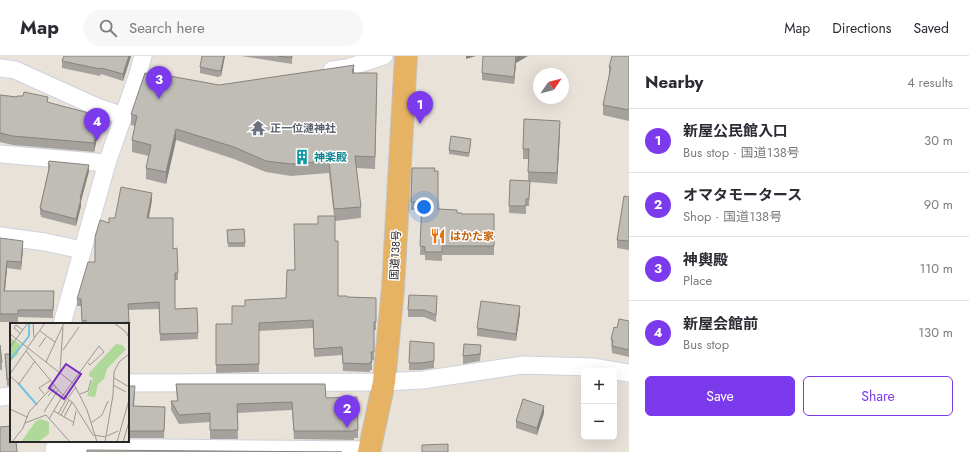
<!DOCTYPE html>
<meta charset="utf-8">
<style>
body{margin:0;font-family:Jost,"Noto Sans JP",sans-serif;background:#f7f7f7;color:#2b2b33}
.controls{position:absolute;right:12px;bottom:12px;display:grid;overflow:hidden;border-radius:6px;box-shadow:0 4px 16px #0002}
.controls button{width:36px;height:36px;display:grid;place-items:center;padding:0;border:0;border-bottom:1px solid #e1e1e2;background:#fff;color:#2b2b33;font:20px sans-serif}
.compass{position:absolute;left:533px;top:12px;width:36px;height:36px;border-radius:50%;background:#fff;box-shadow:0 4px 16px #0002;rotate:55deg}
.you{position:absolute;left:424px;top:151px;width:14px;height:14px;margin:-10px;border:3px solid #fff;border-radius:50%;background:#1a73e8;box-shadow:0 0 0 6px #1a73e833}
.badge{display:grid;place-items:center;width:26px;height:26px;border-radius:50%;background:#7c3aed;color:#fff;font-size:13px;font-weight:700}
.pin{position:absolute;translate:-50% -33px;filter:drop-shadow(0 1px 2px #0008)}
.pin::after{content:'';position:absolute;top:21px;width:14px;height:12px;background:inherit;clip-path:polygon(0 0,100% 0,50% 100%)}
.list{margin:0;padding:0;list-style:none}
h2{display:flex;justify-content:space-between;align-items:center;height:52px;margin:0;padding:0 16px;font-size:17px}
h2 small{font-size:13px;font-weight:400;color:#7c7c81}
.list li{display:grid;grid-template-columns:26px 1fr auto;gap:12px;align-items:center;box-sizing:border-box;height:64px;padding:0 16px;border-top:1px solid #e1e1e2}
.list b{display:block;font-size:15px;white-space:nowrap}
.list p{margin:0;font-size:13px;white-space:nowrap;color:#7c7c81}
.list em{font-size:13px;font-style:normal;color:#7c7c81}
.actions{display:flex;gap:8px;padding:12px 16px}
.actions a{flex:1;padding:9px 0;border:1px solid #7c3aed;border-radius:6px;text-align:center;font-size:14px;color:#7c3aed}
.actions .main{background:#7c3aed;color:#fff}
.icon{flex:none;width:22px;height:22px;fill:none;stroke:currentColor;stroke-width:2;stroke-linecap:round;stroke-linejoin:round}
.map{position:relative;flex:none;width:629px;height:396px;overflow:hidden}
header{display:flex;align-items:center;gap:24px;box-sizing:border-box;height:56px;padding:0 20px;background:#fff;border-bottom:1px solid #e1e1e2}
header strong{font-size:19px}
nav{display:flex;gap:22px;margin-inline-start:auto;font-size:14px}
.search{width:280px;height:36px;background:#f7f7f7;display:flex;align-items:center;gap:10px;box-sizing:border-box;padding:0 14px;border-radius:22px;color:#7c7c81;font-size:15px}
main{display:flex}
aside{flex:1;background:#fff}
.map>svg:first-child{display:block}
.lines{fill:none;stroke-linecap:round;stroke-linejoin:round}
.minor-casing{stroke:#cfd2de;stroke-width:19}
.trunk-casing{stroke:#c3c3c3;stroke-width:24}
.minor{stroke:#fff;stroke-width:17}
.trunk{stroke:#e6b263;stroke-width:22}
.wall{fill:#a5a29d}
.shaded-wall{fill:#86847f}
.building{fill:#c0bcb6;stroke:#86847f}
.labels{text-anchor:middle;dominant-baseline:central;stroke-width:3;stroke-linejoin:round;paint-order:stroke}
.worship-label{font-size:11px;font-weight:bold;fill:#5b616d;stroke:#fff;text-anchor:start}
.culture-label{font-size:11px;font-weight:bold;fill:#0d838f;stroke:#fff;text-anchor:start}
.food-label{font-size:11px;font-weight:bold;fill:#c56008;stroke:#fff;text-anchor:start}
.street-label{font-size:11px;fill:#272727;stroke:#fff}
.inset-river{fill:none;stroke:#76c2e0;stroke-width:2}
.inset-road{fill:none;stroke:#9b9792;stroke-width:1}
.view{fill:#7b2cbf;fill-opacity:0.15;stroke:#7b2cbf;stroke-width:2}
.inset-edge{fill:none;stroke:#272727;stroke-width:2}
</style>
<header>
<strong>Map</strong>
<div class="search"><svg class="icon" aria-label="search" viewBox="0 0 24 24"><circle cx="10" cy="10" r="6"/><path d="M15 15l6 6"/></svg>Search here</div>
<nav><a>Map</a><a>Directions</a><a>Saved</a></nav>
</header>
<main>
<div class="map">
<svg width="629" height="396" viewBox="0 0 629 396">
<rect width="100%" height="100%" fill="#e8e2d9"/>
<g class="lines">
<g class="minor-casing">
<g id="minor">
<polyline points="0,12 15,14 97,51 124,60"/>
<polyline points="332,14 347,12 384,0"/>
<polyline points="0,98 107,107"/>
<polyline points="0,180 45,186 82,194"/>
<polyline points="62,268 107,107 138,18 143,0"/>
<polyline points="128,327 384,326 422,324 523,309 592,311 629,317"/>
<polyline points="0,341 11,340"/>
<polyline points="54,393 74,392 154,392 370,394"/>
</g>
</g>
<g class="trunk-casing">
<polyline id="trunk" points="369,396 384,326 393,232 406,0"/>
</g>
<use href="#minor" class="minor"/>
<use href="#trunk" class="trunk"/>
</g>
<g class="wall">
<polygon points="64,0 131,0 123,25 101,18 100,20 62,12 62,5"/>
<polygon points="202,0 225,0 221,20 218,21 200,17 200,11"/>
<polygon points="241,0 292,0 292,8"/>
<polygon points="629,0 629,65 603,59 603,49 609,19 609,11"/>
<polygon points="516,7 514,28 482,24 482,17"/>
<polygon points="354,17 377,29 375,113 356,112 361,151 361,162 335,165 335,185 338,240 347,241 376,242 376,274 374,274 374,304 372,304 372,314 370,314 370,316 343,315 342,299 314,301 313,272 259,275 259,316 216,317 216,268 232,268 245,250 286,242 294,214 318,168 334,160 329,117 291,120 266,116 234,103 176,84 166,128 146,123 146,112 149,100 132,96 132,84 135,70 131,69 131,58 219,29"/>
<polygon points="0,39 48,47 100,69 94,96 13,89 0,86"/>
<polygon points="560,75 557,128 530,126 529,150 526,150 526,158 509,157 510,124 528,125 528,103 523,103 523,93"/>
<polygon points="471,87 469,101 449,98 449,94"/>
<polygon points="48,108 89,115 81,145 81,150 76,170 41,161 41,159 40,159 40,152 48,115"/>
<polygon points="412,112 435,115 438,153 462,158 494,158 494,199 442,199 442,205 425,204 425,199 420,199 422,154 411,154"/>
<polygon points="629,141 629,194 617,192 617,184"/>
<polygon points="152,144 149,162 173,193 178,217 178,224 175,224 175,252 198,277 198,283 160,285 159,253 128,254 129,273 128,273 128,268 82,268 81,250 77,250 77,243 95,206 109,167 115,162"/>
<polygon points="244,173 245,191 228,191 227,174"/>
<polygon points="0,186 23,193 21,214 7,212 5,235 54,235 53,262 18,261 18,266 0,266"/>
<polygon points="437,247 436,266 424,261 408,261 408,254"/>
<polygon points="520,257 516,285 477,280 477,272"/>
<polygon points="629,265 629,301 612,297 611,283 617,272"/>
<polygon points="0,289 2,306 2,314 0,314"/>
<polygon points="434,294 434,312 421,314 409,314 409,307"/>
<polygon points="481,296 480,305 463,308 463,300"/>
<polygon points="5,298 11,298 11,330 7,330"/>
<polygon points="176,328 326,342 358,374 358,382 354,382 354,384 294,383 292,354 237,357 238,383 210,383 210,366 179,368 171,354 171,345 177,345"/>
<polygon points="128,330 135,337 134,350 165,351 164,382 128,382"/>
<polygon points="544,357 537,379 516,372 516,365"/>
</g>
<g class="shaded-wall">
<polygon points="129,0 131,0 123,25 123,18"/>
<polygon points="224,0 225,0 221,20 221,14"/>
<polygon points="466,0 476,0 466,3"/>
<polygon points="516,0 528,0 516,7 514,28 514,21"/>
<polygon points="354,9 354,20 352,17"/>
<polygon points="100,60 100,69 94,96 94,87"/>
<polygon points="560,65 560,75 557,128 557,117"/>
<polygon points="176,73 176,84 166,128 166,116"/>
<polygon points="89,109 89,115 81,145 81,150 76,170 76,163 80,142"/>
<polygon points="152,137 152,144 147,169 147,162"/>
<polygon points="23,185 23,193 21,214 21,206"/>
<polygon points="7,205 7,212 4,243 4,235"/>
<polygon points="520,250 520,257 516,285 516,278"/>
<polygon points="544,350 544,357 537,379 537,372"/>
</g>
<g class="building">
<polygon points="64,0 129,0 123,18 101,12 100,13 62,5"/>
<polygon points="202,0 224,0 221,14 218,15 200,11"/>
<polygon points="278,0 292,0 292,2"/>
<polygon points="483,0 517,0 516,0 514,21 482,17"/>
<polygon points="612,0 629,0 629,54 603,49 611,11 609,11"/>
<polygon points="354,9 352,17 377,17 375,101 355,100 361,151 334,153 329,105 291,108 266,105 234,91 176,73 166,116 146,112 151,89 132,84 137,60 131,58 145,17 170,20 219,29 348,10"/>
<polygon points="24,36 48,41 47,46 100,60 94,87 13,80 0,77 0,39 17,41 17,40 23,40"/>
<polygon points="524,63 560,65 557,117 528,116 529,93 523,93"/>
<polygon points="451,80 471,83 469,97 449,94"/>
<polygon points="49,105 89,109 80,142 81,143 76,163 41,154 42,153 40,152 50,109 48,108"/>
<polygon points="412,112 435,112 434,115 438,115 438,153 457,154 457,157 462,157 462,158 494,158 494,190 442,190 442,196 425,196 425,191 420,190 422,146 411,146"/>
<polygon points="510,124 530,125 529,143 526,143 526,150 509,150"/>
<polygon points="121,131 152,137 147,162 173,162 173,193 177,192 178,217 175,217 175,253 197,252 198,277 160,278 159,246 128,248 129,266 103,268 86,268 86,264 82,265 81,243 77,243 88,206 95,206 95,181 100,164 109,167 109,162 115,162"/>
<polygon points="624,140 629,141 629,185 617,184"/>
<polygon points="318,160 335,160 335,185 338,185 338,240 347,240 347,241 376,242 376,266 374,266 374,296 371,296 372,306 370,306 370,308 343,307 342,291 314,293 313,264 259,267 259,308 216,309 216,268 232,268 232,250 245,250 245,244 286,242 287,214 295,214 294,168 318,168"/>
<polygon points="244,173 245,187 228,187 227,174"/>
<polygon points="0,182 23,185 21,206 7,205 4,235 54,235 53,254 18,254 18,258 0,258"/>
<polygon points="409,239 437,240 436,259 424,254 408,254"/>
<polygon points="481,245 520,250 516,278 477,272"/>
<polygon points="619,263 629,265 629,294 612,290 613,284 611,283 614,271 617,272"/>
<polygon points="410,285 434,287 434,305 421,307 409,307"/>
<polygon points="464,288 481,289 480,298 463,300"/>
<polygon points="0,289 2,306 0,306"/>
<polygon points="128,291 129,291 128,310"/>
<polygon points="5,298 11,298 11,323 7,323"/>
<polygon points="176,328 325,328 326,342 357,341 358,374 354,374 354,375 294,375 292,346 237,348 238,374 210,374 210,357 179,359 171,345 178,345"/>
<polygon points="128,330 135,330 133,350 165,351 164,375 128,375"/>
<polygon points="523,343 544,350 537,372 516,365"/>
<polygon points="11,370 11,385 16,385 17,396 0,396 0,371"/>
<polygon points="448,388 448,396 422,396 422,389"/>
<polygon points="87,394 342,396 87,396"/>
</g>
<defs>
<g id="temple-bare" transform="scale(1.2)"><path d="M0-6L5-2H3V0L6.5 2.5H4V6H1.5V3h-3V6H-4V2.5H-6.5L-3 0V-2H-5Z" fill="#6b7280" stroke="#fff" stroke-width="2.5" paint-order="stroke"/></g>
<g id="building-bare" transform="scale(1.2)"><path d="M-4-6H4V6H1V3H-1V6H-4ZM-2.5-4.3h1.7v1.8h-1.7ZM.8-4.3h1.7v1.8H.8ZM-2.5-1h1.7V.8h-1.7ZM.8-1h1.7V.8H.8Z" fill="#0f9aa8" stroke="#fff" stroke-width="2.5" paint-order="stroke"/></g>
<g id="restaurant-bare" transform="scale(1.2)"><path d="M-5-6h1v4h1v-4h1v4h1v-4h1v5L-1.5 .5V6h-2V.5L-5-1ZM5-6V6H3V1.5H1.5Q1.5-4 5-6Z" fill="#e8710a" stroke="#fff" stroke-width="2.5" paint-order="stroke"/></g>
</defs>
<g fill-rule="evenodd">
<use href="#temple-bare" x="258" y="72"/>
<use href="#building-bare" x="302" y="101"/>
<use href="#restaurant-bare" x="438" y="180"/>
</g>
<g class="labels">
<g class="worship-label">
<text x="270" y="72">正一位漣神社</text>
</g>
<g class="culture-label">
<text x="314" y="101">神楽殿</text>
</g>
<g class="food-label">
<text x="450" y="180">はかた家</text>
</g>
<g class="street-label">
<text transform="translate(395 199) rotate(-87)">国道138号</text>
</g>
</g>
<g transform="translate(10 267)">
<rect width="119" height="119" fill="#e8e2d9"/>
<path d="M0 15 10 21 8 31 0 39ZM106 21 112 22 116 26 97 46 94 56 88 61 85 74 77 73 83 55 79 53V50ZM31 96 39 99V111L28 119H11L26 98Z" fill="#afd99b"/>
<path class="inset-river" d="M0 37 19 13V0M8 60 27 82"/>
<path class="inset-road" d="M23 0 24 15M104 0 116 9 119 15M30 8 45 19M0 11 64 61 77 87 87 119M11 11 4 5 6 2 13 7M0 24 18 0M18 24 35 0M29 24 36 14M53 27 69 4M16 28 51 70 63 80 83 112 96 114M36 39 54 0M0 51 18 25M0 53 9 61 25 38M104 55 119 64M43 60 50 48 53 4M103 62 116 69M34 71 29 65 41 57M70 71 78 68 81 57M53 72 89 23 94 29 80 42 78 40M38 73 46 64M55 74 64 62M58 75 66 64M0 86 17 94M44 88 63 99M34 89 48 67M48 91 57 75M51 92 59 77M54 94 62 79M39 96 53 72M15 100 36 92 60 119M81 100 92 92 98 78M63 103 66 88M97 113 108 108M2 119 13 105 19 89 44 62M95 119 103 72 104 49 109 39 119 31M107 119 119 77M113 119 119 99"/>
<path class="view" d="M56 41 71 51 54 76 39 65Z"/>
<rect width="119" height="119" class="inset-edge"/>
</g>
</svg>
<div class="controls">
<button>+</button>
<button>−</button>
</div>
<svg class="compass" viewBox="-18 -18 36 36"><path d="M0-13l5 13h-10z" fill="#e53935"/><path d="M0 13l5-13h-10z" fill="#7c7c81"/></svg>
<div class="you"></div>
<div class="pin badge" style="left:420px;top:68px">1</div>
<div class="pin badge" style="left:347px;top:372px">2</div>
<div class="pin badge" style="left:159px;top:43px">3</div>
<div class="pin badge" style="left:97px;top:85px">4</div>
</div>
<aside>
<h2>Nearby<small>4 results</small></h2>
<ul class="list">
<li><span class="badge">1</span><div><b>新屋公民館入口</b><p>Bus stop · 国道138号</p></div><em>30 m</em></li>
<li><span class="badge">2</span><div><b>オマタモータース</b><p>Shop · 国道138号</p></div><em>90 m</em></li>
<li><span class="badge">3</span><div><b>神輿殿</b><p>Place</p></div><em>110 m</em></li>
<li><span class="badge">4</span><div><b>新屋会館前</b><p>Bus stop</p></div><em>130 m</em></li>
</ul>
<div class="actions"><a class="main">Save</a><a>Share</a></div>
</aside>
</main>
